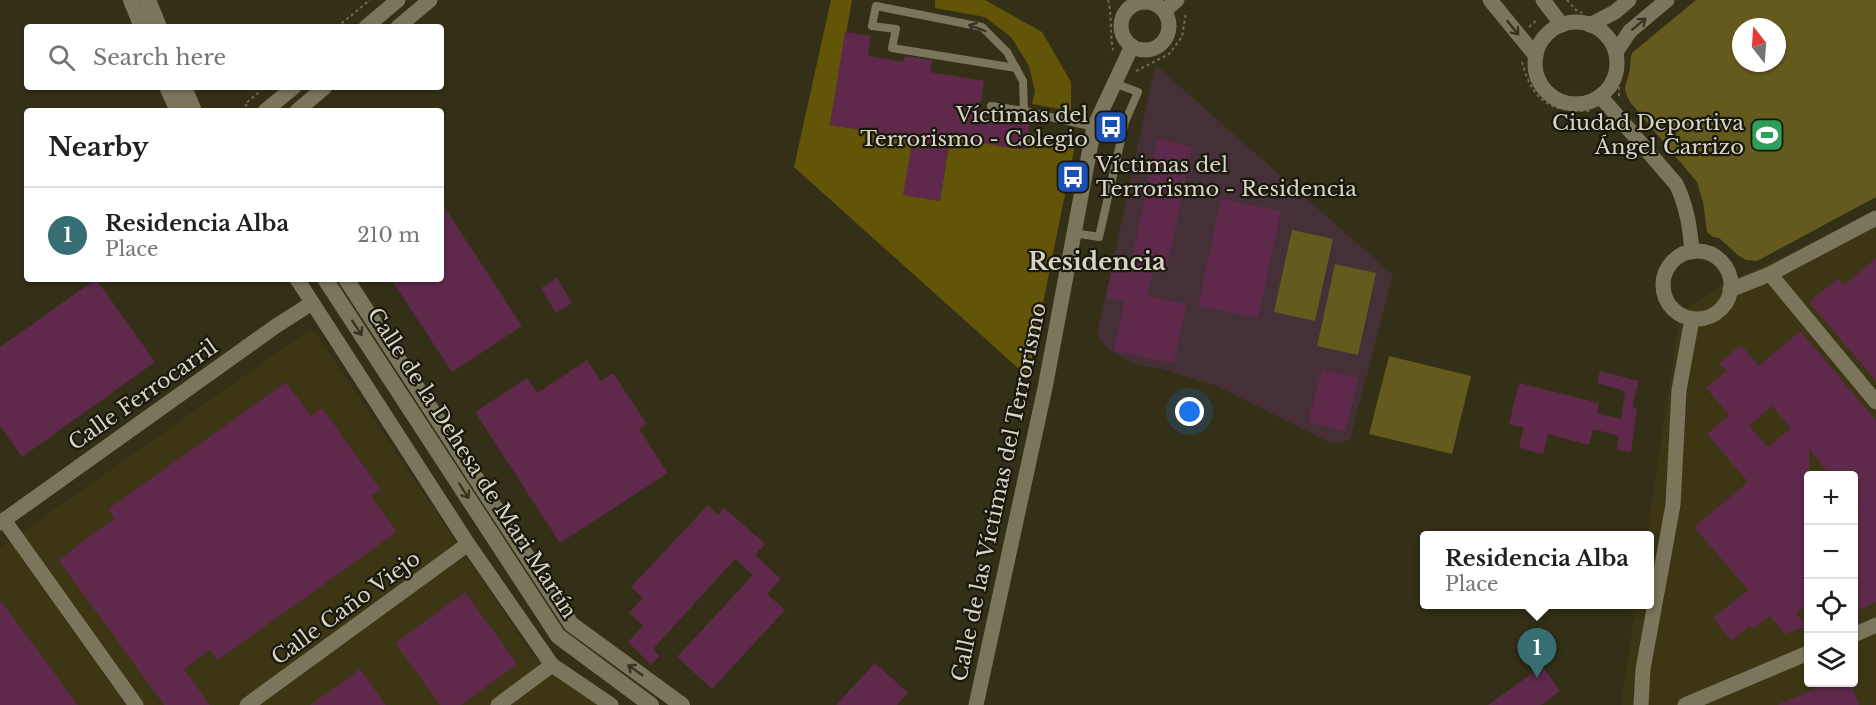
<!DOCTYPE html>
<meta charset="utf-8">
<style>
body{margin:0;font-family:"Libre Baskerville",serif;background:#f2f2f2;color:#202124}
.controls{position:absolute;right:18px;bottom:18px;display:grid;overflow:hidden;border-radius:6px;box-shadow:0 2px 4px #0004}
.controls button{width:54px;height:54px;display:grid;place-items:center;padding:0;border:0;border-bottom:2px solid #e0e0e0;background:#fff;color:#202124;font:30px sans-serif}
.compass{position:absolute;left:1732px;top:18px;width:54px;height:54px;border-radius:50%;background:#fff;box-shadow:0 2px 4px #0004;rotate:343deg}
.you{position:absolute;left:1190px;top:412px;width:21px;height:21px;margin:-15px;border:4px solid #fff;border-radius:50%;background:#1a73e8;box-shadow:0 0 0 9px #1a73e833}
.badge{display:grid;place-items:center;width:39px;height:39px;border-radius:50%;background:#366e73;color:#fff;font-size:20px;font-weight:700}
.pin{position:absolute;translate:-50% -50px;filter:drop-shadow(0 2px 3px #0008)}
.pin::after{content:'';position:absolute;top:32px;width:21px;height:18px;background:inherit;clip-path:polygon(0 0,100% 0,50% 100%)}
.popup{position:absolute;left:1420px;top:531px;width:234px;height:78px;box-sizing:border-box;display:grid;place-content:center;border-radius:6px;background:#fff;filter:drop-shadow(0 2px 4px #0005);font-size:20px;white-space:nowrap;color:#757577}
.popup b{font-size:22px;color:#202124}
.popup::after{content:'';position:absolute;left:50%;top:100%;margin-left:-12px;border:12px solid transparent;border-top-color:#fff}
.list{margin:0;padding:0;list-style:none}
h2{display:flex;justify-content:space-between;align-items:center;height:78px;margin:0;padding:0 24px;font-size:26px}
h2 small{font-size:20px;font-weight:400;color:#757577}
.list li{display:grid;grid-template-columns:39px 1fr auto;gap:18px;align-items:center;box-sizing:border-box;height:96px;padding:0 24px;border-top:2px solid #e0e0e0}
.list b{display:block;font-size:22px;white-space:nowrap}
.list p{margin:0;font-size:20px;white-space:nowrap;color:#757577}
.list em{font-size:20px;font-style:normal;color:#757577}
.icon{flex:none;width:33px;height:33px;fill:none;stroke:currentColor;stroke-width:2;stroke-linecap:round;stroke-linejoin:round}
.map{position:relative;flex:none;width:1876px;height:705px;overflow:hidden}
.search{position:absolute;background:#fff;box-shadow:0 2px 4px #0004;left:24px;top:24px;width:420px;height:66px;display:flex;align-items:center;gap:15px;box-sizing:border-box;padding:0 21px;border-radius:6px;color:#757577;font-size:22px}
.panel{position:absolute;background:#fff;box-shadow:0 2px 4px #0004;left:24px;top:108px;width:420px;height:174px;border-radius:6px}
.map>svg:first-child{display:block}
.built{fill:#3c3615;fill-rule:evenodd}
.education{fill:#443036}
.green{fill:#645a1d;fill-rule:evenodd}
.forest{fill:#625507}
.building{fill:#5e294b;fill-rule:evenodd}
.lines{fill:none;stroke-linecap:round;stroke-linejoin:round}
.path{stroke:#6e6b55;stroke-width:2;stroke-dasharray:3 3;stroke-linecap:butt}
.service{stroke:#7b765b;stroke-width:8}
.minor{stroke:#7b765b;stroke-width:15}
.tertiary{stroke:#7b765b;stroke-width:16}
.oneway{stroke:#373424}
.labels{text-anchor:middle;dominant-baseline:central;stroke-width:4.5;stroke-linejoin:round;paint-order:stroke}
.poi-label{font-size:21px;fill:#d7d4c5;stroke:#1a180d;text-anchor:end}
.street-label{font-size:21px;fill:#d7d4c5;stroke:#1a180d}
.quarter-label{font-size:24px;font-weight:bold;fill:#d7d4c5;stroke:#1a180d}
</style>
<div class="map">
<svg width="1876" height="705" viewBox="0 0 1876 705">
<rect width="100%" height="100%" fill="#343017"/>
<g class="built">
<path d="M1876 215V705H1621L1636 605 1650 604V536L1647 535 1680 314 1728 281ZM1808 476H1854V682H1808Z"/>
<polygon points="312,328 532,655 601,705 0,705 0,548"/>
</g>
<polygon class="education" points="1158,67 1393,275 1350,440 1333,444 1217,386 1162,369 1134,364 1109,350 1097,335 1154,70"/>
<g class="green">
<path d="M1696 0H1876V197L1757 261 1746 260 1739 256 1719 238 1713 237 1707 232 1703 202 1697 182 1630 102C1622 86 1625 89 1629 73 1631 67 1630 59 1632 53ZM1741 27H1777V63H1741Z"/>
<polygon points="1292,230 1333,239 1315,321 1274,312"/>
<polygon points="1335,264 1376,273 1358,355 1317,346"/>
<polygon points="1389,356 1471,376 1452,454 1369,434"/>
</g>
<g class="forest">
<polygon points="831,0 852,0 830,125 913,138 904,195 940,201 950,138 1025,149 1028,132 1075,145 1028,377 794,167"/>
<polygon points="935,0 985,0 1042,32 1071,82 1071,111 1032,104 1035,91 1029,66 1011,37 985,17 935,8"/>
</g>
<g class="building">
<polygon points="845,32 871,36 868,56 904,62 905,56 932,60 930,72 984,81 979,115 1030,123 1025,150 950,138 940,201 903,195 913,138 830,125"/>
<polygon points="1157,139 1192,147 1167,269 1154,266 1148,296 1186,304 1174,363 1114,351 1124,301 1106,298 1112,270 1129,273"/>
<polygon points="1221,199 1281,211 1258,318 1198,306"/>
<polygon points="441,202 522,326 452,372 391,279 441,279"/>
<polygon points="1876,258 1876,381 1809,302 1838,278 1844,285"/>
<polygon points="557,278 572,303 556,313 541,288"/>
<polygon points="96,279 155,362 22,457 0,426 0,347"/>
<path d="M1800 331 1876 420V602L1854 612V515L1860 510 1854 502V476H1831L1809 449V602L1796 613 1807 626 1785 634 1770 616 1753 629 1750 625 1732 641 1713 618 1748 590 1694 527 1748 482 1707 434 1729 415 1706 388 1726 371 1719 363 1741 345 1759 366ZM1772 406 1791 428 1768 447 1749 426Z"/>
<polygon points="587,360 601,381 613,373 647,424 639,429 668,473 560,543 475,412 527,378 537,393"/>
<polygon points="1322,369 1359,378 1345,431 1308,422"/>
<polygon points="1600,371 1639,381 1632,407 1637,408 1631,452 1617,450 1619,436 1593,429 1589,445 1548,434 1543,454 1519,448 1524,428 1509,424 1519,383 1599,403 1597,413 1621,419 1625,391 1597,383"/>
<polygon points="286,382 311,416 322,408 381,490 371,496 397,532 218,660 210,650 184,669 210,705 164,705 59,561 88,537 115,518 108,509"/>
<polygon points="708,505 718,515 724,508 765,544 755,555 781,579 767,594 785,610 712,689 677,657 753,575 735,559 653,649 660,656 651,665 628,642 643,626 629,613 643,598 631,587"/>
<polygon points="465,592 517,664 461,705 440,705 395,643"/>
<polygon points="0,600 78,705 0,705"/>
<polygon points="875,663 908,693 897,705 836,705"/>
<polygon points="1542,666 1560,691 1541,705 1488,705"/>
<polygon points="360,669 386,705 310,705 337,686"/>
<polygon points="1830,682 1850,682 1859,705 1777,705"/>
</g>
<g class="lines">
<g class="path">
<path d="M1108 0C1112 15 1110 34 1113 50"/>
<polyline points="1567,0 1576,10 1582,13"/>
<polyline points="337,27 370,0"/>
<polyline points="1529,27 1538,19"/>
<path d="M1522 62C1534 105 1551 111 1592 111"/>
<polyline points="1136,71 1169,54 1182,37 1186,12"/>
<polyline points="1619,96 1619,80 1622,64"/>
<polyline points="251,111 245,104 265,87"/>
</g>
<g class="service">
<polyline points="1016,68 892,48 896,29 872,26 876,6 982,27 1007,52 1023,81 1024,111"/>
<polyline points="991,106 1024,111 1094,127"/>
<polyline points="1074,233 1099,237 1125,122 1138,92 1114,83"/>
</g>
<g class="minor">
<polyline points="1490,0 1536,56"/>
<polyline points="1543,0 1562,25"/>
<circle cx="1145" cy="26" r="24"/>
<polyline points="1164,11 1177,0"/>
<circle cx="1576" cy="63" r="41"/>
<polyline points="1590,25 1615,12 1629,0"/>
<polyline points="366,27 398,0"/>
<polyline points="398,27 430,0"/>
<polyline points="1616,52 1630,31 1667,0"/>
<path d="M1600 96 1676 184C1687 206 1690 228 1692 252"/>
<polyline points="265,111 294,87"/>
<polyline points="297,111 325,87"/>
<circle cx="1697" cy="285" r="34"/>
<polyline points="1770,274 1876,402"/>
<polyline points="297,279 468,544 552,665 611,705"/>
<polyline points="1730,290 1770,274 1876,218"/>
<polyline points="4,520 136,705"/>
<polyline points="0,523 276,326 312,303"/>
<polyline points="1854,635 1876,625"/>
<polyline points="247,705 468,544"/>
<polyline points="498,705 552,665"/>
<polyline points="976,705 1045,388 1094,127 1132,46"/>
<polyline points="1641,705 1643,669 1673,505 1679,390 1692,319"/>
<polyline points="1685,705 1808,653"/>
</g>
<g class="tertiary">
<polyline points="131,0 142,27"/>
<polyline points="148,0 159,27"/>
<polyline points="167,87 178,111"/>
<polyline points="184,87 194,111"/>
<polyline points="325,279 558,636 651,705"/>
<polyline points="346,279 571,624 682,705"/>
</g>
</g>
<defs><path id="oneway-shaft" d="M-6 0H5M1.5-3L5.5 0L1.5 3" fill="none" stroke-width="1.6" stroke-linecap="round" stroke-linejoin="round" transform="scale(1.5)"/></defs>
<g class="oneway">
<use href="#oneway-shaft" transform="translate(1639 24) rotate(-40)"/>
<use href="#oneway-shaft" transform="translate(977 28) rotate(-159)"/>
<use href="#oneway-shaft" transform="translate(1513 28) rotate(51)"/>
<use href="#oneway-shaft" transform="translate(357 328) rotate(57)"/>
<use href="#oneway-shaft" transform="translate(464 491) rotate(57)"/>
<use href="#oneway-shaft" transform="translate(635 670) rotate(-144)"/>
</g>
<defs>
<g id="bus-square" transform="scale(1.725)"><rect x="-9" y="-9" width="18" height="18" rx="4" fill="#1a4fb4" stroke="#1a180d"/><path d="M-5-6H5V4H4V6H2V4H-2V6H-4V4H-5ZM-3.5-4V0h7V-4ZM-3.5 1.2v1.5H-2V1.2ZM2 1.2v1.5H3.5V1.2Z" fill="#fff"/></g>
<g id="stadium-square" transform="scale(1.725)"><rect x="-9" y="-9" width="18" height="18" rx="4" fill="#2e9e5b" stroke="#1a180d"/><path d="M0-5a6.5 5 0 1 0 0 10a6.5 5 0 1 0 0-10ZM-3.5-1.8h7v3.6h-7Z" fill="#fff"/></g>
</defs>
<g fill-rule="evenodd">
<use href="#bus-square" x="1111" y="127"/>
<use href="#stadium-square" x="1767" y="135"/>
<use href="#bus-square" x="1073" y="177"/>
</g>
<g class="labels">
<g class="poi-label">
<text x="1088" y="115">Víctimas del<tspan x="1088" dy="24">Terrorismo - Colegio</tspan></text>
<text x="1744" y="123">Ciudad Deportiva<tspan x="1744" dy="24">Ángel Carrizo</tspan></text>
<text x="1096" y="165" text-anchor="start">Víctimas del<tspan x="1096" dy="24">Terrorismo - Residencia</tspan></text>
</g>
<g class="street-label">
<text transform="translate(143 395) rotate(-35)">Calle Ferrocarril</text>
<text transform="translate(472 463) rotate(57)">Calle de la Dehesa de Mari Martín</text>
<text transform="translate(999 492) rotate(-78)">Calle de las Víctimas del Terrorismo</text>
<text transform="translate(346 608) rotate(-36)">Calle Caño Viejo</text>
</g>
<g class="quarter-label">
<text x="1097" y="261">Residencia</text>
</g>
</g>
</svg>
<div class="controls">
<button>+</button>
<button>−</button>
<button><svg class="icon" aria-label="locate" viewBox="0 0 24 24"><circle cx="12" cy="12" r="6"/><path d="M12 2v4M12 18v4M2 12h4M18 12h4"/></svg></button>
<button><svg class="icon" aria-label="layers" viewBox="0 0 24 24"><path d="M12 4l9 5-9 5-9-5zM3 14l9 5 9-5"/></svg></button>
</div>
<svg class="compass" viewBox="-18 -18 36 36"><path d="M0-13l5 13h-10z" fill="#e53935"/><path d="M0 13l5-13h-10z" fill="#757577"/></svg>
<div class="you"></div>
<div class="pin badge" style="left:1537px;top:678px">1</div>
<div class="popup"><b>Residencia Alba</b>Place</div>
<div class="search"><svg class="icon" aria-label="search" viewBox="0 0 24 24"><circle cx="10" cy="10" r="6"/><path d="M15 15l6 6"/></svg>Search here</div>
<section class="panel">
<h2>Nearby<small></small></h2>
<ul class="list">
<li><span class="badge">1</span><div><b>Residencia Alba</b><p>Place</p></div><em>210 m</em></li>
</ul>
</section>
</div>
